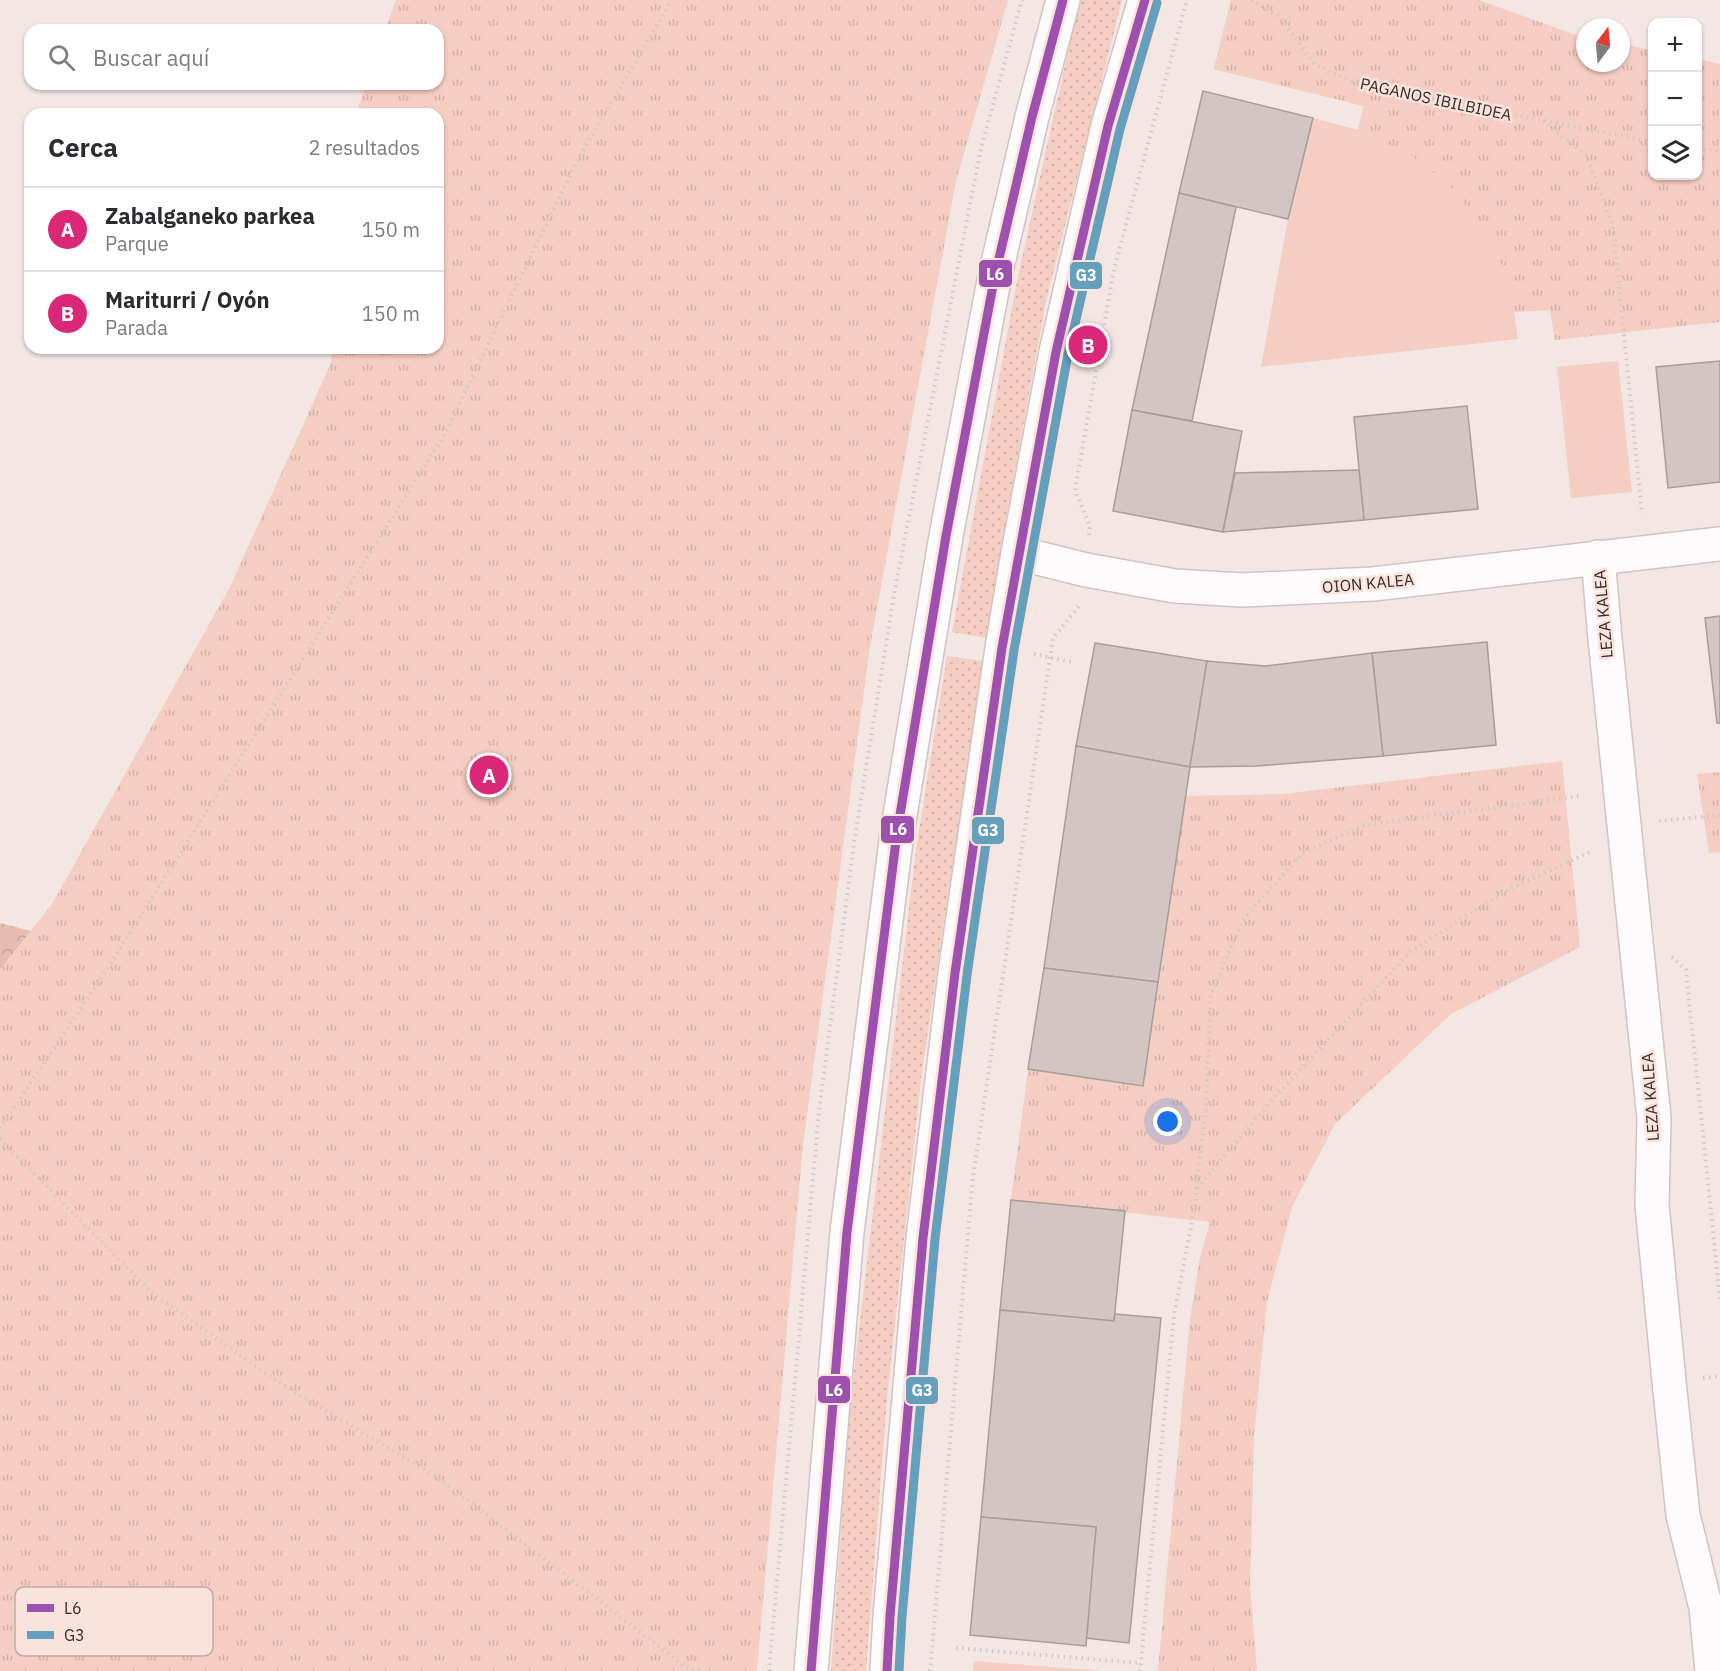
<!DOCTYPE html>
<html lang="es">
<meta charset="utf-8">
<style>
body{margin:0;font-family:"IBM Plex Sans",sans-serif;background:#f7f7f7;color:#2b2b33}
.controls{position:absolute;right:18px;top:18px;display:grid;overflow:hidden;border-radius:12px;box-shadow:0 2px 4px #0004}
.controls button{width:54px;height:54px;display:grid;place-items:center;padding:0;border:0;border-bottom:2px solid #e1e1e2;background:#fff;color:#2b2b33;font:30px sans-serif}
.compass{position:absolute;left:1576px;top:18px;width:54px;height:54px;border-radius:50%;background:#fff;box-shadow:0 2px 4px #0004;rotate:16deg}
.you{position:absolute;left:1168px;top:1122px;width:21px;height:21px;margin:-15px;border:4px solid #fff;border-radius:50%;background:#1a73e8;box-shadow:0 0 0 9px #1a73e833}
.badge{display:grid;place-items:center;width:39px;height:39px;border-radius:50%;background:#db2777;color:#fff;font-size:20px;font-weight:700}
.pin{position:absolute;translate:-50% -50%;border:3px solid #fff;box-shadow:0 2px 6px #0006}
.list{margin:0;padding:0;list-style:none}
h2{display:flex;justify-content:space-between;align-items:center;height:78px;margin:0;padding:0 24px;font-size:26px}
h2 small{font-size:20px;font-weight:400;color:#7c7c81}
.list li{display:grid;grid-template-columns:39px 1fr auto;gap:18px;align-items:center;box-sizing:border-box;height:84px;padding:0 24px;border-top:2px solid #e1e1e2}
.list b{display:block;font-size:22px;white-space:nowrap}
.list p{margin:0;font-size:20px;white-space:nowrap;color:#7c7c81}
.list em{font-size:20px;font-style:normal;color:#7c7c81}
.icon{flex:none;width:33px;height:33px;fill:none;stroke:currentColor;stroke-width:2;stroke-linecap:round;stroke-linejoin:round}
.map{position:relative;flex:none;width:1720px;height:1671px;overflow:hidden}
.search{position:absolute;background:#fff;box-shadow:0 2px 4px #0004;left:24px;top:24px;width:420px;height:66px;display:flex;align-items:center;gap:15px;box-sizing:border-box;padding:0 21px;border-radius:18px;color:#7c7c81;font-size:22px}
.panel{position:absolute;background:#fff;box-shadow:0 2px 4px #0004;left:24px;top:108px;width:420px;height:246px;border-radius:18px}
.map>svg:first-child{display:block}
.grass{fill:#f5cdc2}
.forest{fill:url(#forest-crowns)}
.park{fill:url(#park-tufts)}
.garden{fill:url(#garden-dots)}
.building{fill:#d2c5c2;stroke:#a99c99;stroke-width:1.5}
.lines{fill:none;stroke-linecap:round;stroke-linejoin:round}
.minor-casing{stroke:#d1c4c1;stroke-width:36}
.major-casing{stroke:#d1c4c1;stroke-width:36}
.path{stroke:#cecac8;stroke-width:4;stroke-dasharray:1.5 4.5;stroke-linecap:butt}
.minor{stroke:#fdfbfb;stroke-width:33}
.major{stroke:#fdfbfb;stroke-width:33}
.bus-1-casing{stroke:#fae3dc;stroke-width:14}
.bus-2-casing{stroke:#fae3dc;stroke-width:14}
.bus-1{stroke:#9e50ae;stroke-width:9}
.bus-2{stroke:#649fbc;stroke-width:9}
.labels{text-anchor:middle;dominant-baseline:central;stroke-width:5;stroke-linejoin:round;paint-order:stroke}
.street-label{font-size:16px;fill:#382a26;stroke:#fae3dc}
.key{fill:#fae3dc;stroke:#c0aca5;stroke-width:1.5}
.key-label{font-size:16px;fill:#382a26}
.line-badge{stroke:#fae3dc;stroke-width:2}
.badge-label{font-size:16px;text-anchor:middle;font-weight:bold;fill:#fff}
</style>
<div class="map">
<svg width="1720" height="1671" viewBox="0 0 1720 1671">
<defs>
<pattern id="forest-crowns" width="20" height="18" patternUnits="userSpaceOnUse" patternTransform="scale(1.5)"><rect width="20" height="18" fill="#e5beb3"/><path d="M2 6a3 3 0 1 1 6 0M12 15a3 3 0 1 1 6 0" fill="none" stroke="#c5a39a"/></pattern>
<pattern id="park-tufts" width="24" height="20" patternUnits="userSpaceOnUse" patternTransform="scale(1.5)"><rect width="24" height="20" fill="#f5cdc2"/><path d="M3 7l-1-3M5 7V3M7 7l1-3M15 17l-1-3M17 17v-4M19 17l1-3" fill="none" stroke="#d3b0a7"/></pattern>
<pattern id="garden-dots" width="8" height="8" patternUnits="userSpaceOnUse" patternTransform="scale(1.5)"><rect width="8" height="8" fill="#f5cdc2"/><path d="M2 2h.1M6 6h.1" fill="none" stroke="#d3b0a7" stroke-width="1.8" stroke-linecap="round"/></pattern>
</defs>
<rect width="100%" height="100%" fill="#f3e6e3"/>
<g class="grass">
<polygon points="1231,0 1529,129 1555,340 1550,310 1514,312 1518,339 1261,367 1288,219 1313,118 1358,130 1364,106 1214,69"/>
<polygon points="1618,361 1632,492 1571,498 1557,367"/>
<polygon points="974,1661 1102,1671 973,1671"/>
</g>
<polygon class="forest" points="0,923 31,931 0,970"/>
<g class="park">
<polygon points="396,0 1008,0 956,181 870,646 803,1145 757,1671 0,1671 0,970 52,904 230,587 331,363 332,348 438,348 438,114 356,114 366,84 438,84 438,30 385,30"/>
<polygon points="1231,0 1479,0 1573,34 1585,36 1585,63 1621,63 1621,44 1652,50 1652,176 1698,176 1698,59 1720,64 1720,322 1555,340 1550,310 1514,312 1506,274 1486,231 1447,183 1409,154 1358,130 1364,106 1214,69"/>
<polygon points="1562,761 1580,947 1451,1014 1335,1124 1292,1207 1267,1302 1254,1435 1250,1585 1257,1671 1158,1671 1190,1319 1200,1258 1210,1222 1011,1200 1028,1069 1143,1086 1185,796 1283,794"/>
<polygon points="1720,772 1720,852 1709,853 1697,774"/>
</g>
<g class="garden">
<polygon points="1081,0 1122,0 1046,301 1000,553 987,638 952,632 1017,281 1075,20"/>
<polygon points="947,656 983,661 922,1071 887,1398 866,1671 831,1671 850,1406 916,850"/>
</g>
<g class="building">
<polygon points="1203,91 1313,118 1288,219 1179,193"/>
<polygon points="1179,193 1236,207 1192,421 1132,410"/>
<polygon points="1720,361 1720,482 1668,488 1656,367"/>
<polygon points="1467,406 1478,509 1364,520 1354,417"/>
<polygon points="1132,410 1242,431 1223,532 1113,511"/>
<polygon points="1359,470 1364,520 1223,532 1235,473"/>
<polygon points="1720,616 1720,723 1717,723 1705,618"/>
<polygon points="1487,642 1496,745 1383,756 1372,653"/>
<polygon points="1095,643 1207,661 1190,767 1076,746"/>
<polygon points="1372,653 1383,756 1257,766 1190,767 1207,661 1265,666"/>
<polygon points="1076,746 1190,767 1158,982 1044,968"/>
<polygon points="1044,968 1158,982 1143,1086 1028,1069"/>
<polygon points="1011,1200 1125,1211 1114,1321 1000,1310"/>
<polygon points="1000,1310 1114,1321 1115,1314 1161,1318 1129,1643 1086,1638 1096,1527 981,1517"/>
<polygon points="981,1517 1096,1527 1086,1646 970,1635"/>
</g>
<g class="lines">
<g class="minor-casing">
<g id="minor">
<polyline points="1018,553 1086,570 1175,586 1242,590 1373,584 1720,544"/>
<polyline points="1598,557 1605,639 1654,1118 1652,1205 1669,1381 1683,1515 1706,1608 1712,1671"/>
</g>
</g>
<g class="major-casing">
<g id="major">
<polyline points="811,1671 847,1232 897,833 946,536 994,280 1032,117 1063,0"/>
<polyline points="887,1671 890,1616 923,1238 955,973 1002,648 1018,553 1056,352 1108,126 1145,0"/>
</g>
</g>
<g class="path">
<polyline points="1251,0 1280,17 1315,65 1355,83 1652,142"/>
<polyline points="1543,121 1586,155 1613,226 1642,514"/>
<polyline points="1698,149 1720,151"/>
<polyline points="1089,535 1090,527 1075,490 1114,269 1187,0"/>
<polyline points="1034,654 1071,662"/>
<polyline points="1659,821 1720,815"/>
<polyline points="1672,957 1686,970 1720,1299"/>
<polyline points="0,1128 104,974 443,437 580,155 672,0"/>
<polyline points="0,1139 152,1293 278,1382 437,1477 690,1670 700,1671"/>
<polyline points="1197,1188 1275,1097 1410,952 1507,890 1590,852"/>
<polyline points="1703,1378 1720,1376"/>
<polyline points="956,1648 1140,1663"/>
<polyline points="769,1671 819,1111 854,843 895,589 981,148 1022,0"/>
<polyline points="930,1671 973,1177 1053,638 1080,605"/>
<polyline points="1140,1671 1174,1315 1194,1210 1206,1105 1211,994 1243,920 1301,854 1363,825 1581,796"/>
</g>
<use href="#minor" class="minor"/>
<use href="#major" class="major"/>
<g class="bus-1-casing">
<g id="bus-1">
<polyline points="811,1671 847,1232 897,833 946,536 994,280 1032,117 1063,0"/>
<polyline points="887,1671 890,1616 923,1238 955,973 1002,648 1056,352 1108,126 1145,0"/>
</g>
</g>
<g class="bus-2-casing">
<polyline id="bus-2" points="899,1671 902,1617 935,1239 967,975 1014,650 1068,354 1120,129 1157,3"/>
</g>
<use href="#bus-1" class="bus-1"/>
<use href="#bus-2" class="bus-2"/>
</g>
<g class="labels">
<g class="street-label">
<text transform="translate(1436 99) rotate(12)">PAGANOS IBILBIDEA</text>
<text transform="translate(1368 583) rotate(-5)">OION KALEA</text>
<text transform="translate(1603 614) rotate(-95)">LEZA KALEA</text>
<text transform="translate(1650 1097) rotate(-94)">LEZA KALEA</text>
</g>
</g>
<rect x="15" y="1587" width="198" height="69" rx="9" class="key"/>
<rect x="27" y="1604" width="27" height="8" fill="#9e50ae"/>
<rect x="27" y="1631" width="27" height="8" fill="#649fbc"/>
<g class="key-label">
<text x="64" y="1614">L6</text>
<text x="64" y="1641">G3</text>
</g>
<g class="line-badge">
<rect x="978" y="259" width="35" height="29" rx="6" fill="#9e50ae"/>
<rect x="1069" y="261" width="34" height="29" rx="6" fill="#649fbc"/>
<rect x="880" y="815" width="35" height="29" rx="6" fill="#9e50ae"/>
<rect x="971" y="816" width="34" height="29" rx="6" fill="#649fbc"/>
<rect x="817" y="1375" width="34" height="29" rx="6" fill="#9e50ae"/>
<rect x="905" y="1376" width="34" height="29" rx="6" fill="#649fbc"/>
</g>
<g class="badge-label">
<text x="995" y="280">L6</text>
<text x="1086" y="281">G3</text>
<text x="898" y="835">L6</text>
<text x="988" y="836">G3</text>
<text x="834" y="1396">L6</text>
<text x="922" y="1396">G3</text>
</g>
</svg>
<div class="controls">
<button>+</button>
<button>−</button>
<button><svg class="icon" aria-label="layers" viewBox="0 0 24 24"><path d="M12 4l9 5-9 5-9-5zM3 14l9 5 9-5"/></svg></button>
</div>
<svg class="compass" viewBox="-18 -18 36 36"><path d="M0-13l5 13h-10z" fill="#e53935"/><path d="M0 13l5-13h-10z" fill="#7c7c81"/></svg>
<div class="you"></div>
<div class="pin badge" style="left:489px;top:775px">A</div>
<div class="pin badge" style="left:1088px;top:345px">B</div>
<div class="search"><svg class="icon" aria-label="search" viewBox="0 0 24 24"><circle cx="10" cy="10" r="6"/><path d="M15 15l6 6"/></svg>Buscar aquí</div>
<section class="panel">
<h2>Cerca<small>2 resultados</small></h2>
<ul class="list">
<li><span class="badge">A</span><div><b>Zabalganeko parkea</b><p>Parque</p></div><em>150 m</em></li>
<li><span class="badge">B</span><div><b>Mariturri / Oyón</b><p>Parada</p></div><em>150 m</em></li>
</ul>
</section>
</div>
